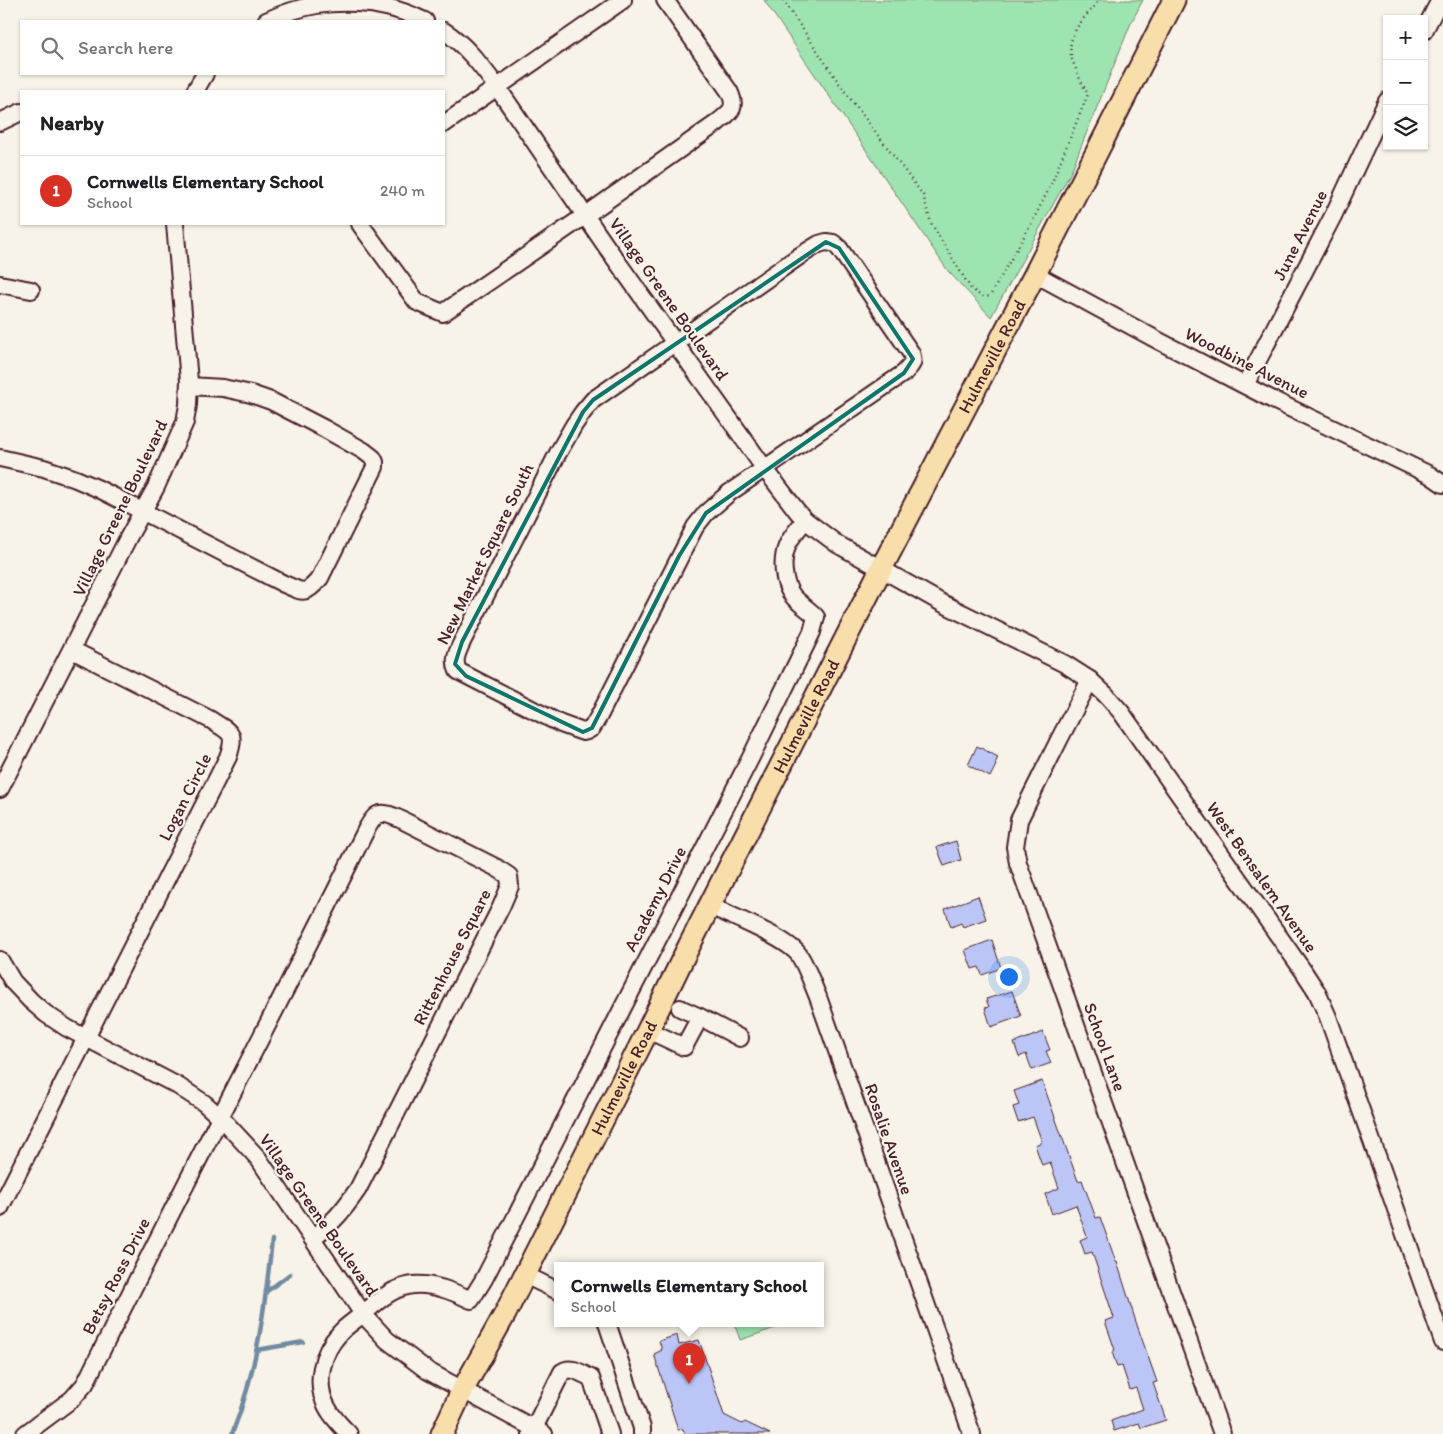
<!DOCTYPE html>
<meta charset="utf-8">
<style>
body{margin:0;font-family:Itim,sans-serif;background:#f6f6f6;color:#202124}
.controls{position:absolute;right:15px;top:15px;display:grid;overflow:hidden;border-radius:0px;box-shadow:0 1px 4px #0004}
.controls button{width:45px;height:45px;display:grid;place-items:center;padding:0;border:0;border-bottom:1px solid #e0e0e0;background:#fff;color:#202124;font:25px sans-serif}
.you{position:absolute;left:1008px;top:976px;width:18px;height:18px;margin:-12px;border:4px solid #fff;border-radius:50%;background:#1a73e8;box-shadow:0 0 0 8px #1a73e833}
.badge{display:grid;place-items:center;width:32px;height:32px;border-radius:50%;background:#d93025;color:#fff;font-size:16px;font-weight:700}
.pin{position:absolute;translate:-50% -41px;filter:drop-shadow(0 1px 2px #0008)}
.pin::after{content:'';position:absolute;top:26px;width:18px;height:15px;background:inherit;clip-path:polygon(0 0,100% 0,50% 100%)}
.popup{position:absolute;left:554px;top:1262px;width:270px;height:65px;box-sizing:border-box;display:grid;place-content:center;border-radius:0px;background:#fff;filter:drop-shadow(0 1px 4px #0005);font-size:16px;white-space:nowrap;color:#757577}
.popup b{font-size:19px;color:#202124}
.popup::after{content:'';position:absolute;left:50%;top:100%;margin-left:-10px;border:10px solid transparent;border-top-color:#fff}
.list{margin:0;padding:0;list-style:none}
h2{display:flex;justify-content:space-between;align-items:center;height:65px;margin:0;padding:0 20px;font-size:21px}
h2 small{font-size:16px;font-weight:400;color:#757577}
.list li{display:grid;grid-template-columns:32px 1fr auto;gap:15px;align-items:center;box-sizing:border-box;height:70px;padding:0 20px;border-top:1px solid #e0e0e0}
.list b{display:block;font-size:19px;white-space:nowrap}
.list p{margin:0;font-size:16px;white-space:nowrap;color:#757577}
.list em{font-size:16px;font-style:normal;color:#757577}
.icon{flex:none;width:28px;height:28px;fill:none;stroke:currentColor;stroke-width:2;stroke-linecap:round;stroke-linejoin:round}
.map{position:relative;flex:none;width:1443px;height:1434px;overflow:hidden}
.search{position:absolute;background:#fff;box-shadow:0 1px 4px #0004;left:20px;top:20px;width:425px;height:55px;display:flex;align-items:center;gap:12px;box-sizing:border-box;padding:0 18px;border-radius:0px;color:#757577;font-size:19px}
.panel{position:absolute;background:#fff;box-shadow:0 1px 4px #0004;left:20px;top:90px;width:425px;height:135px;border-radius:0px}
.map>svg:first-child{display:block}
.green{fill:#9de4b1;stroke:#74826e}
.lines{fill:none;stroke-linecap:round;stroke-linejoin:round}
.stream{stroke:#728aa1;stroke-width:4.5}
.building{fill:#bbc6f7;stroke:#4a1f2b}
.minor-casing{stroke:#4a1f2b;stroke-width:20}
.major-casing{stroke:#4a1f2b;stroke-width:25}
.path{stroke:#4a1f2b;stroke-width:2.5;stroke-dasharray:1 4;stroke-linecap:butt}
.minor{stroke:#f7f3e8;stroke-width:16}
.major{stroke:#f8deab;stroke-width:21}
.marked{fill:none;stroke:#0f766e;stroke-width:4;stroke-linejoin:round}
.labels{text-anchor:middle;dominant-baseline:central;stroke-width:4.5;stroke-linejoin:round;paint-order:stroke}
.street-label{font-size:18px;fill:#4a1f2b;stroke:#f7f3e8}
</style>
<div class="map">
<svg width="1443" height="1434" viewBox="0 0 1443 1434">
<rect width="100%" height="100%" fill="#f7f3e8"/>
<filter id="ink" filterUnits="userSpaceOnUse"><feTurbulence type="fractalNoise" baseFrequency=".02" numOctaves="2"/><feDisplacementMap in="SourceGraphic" scale="10" xChannelSelector="R" yChannelSelector="G"/><feConvolveMatrix kernelMatrix="1 2 1 2 8 2 1 2 1" color-interpolation-filters="sRGB"/></filter>
<g filter="url(#ink)">
<g class="green">
<polygon points="764,0 1143,0 1131,23 1070,174 991,317 948,271"/>
<polygon points="734,1323 787,1323 787,1324 740,1340"/>
</g>
<g class="lines">
<g class="stream">
<polyline points="266,1292 290,1274"/>
<polyline points="257,1350 303,1342"/>
<path d="M232 1434C257 1372 265 1306 272 1240"/>
</g>
</g>
<g class="building">
<polygon points="977,746 998,757 995,764 996,765 990,777 968,765"/>
<polygon points="956,841 961,860 944,866 937,847"/>
<polygon points="978,896 986,919 963,927 961,923 951,927 945,909"/>
<polygon points="992,940 1001,968 982,975 979,967 972,969 965,950"/>
<polygon points="1012,991 1021,1016 991,1027 985,1008 989,1007 986,999"/>
<polygon points="1043,1032 1050,1050 1046,1051 1051,1063 1032,1070 1026,1054 1019,1057 1014,1043"/>
<polygon points="1042,1081 1078,1181 1082,1180 1096,1218 1100,1217 1116,1262 1117,1262 1136,1322 1157,1382 1153,1383 1166,1420 1141,1428 1139,1423 1114,1431 1111,1421 1143,1409 1136,1388 1130,1390 1122,1366 1117,1367 1112,1352 1115,1350 1105,1321 1114,1318 1092,1252 1085,1254 1080,1240 1087,1237 1076,1205 1052,1214 1045,1194 1059,1188 1050,1162 1042,1165 1035,1145 1042,1142 1033,1117 1018,1122 1013,1107 1019,1105 1014,1091"/>
<polygon points="677,1335 679,1345 699,1340 724,1415 742,1424 745,1422 770,1434 685,1434 683,1429 678,1430 654,1354 662,1350 659,1341"/>
</g>
<g class="lines">
<g class="minor-casing">
<g id="minor">
<path d="M266 21C301 5 331 0 370 4 380 6 390 7 400 11 409 13 417 18 425 21"/>
<path d="M444 31C466 45 482 67 497 87L606 246 765 469 797 511 805 520 837 544 942 603 1065 664 1090 680 1106 695 1121 712 1304 972 1317 992 1328 1017 1443 1342"/>
<polyline points="1424,31 1440,0"/>
<polyline points="195,91 205,74"/>
<polyline points="0,122 21,112"/>
<polyline points="444,124 623,0"/>
<path d="M360 224 417 302 443 313 586 215 717 123C730 112 738 109 729 91L665 0"/>
<path d="M826 242 833 243 839 248 911 353C915 364 911 365 904 373L729 493 706 513 695 527 599 716 592 728 587 731 583 732 561 724 458 671C453 660 457 653 462 642L558 453 574 425 583 412 593 400 801 255 819 244Z"/>
<polyline points="1035,274 1159,341 1273,400 1430,475 1443,484"/>
<polyline points="0,284 31,290"/>
<polyline points="1245,385 1333,216 1387,101"/>
<path d="M0 458 44 468 76 479 99 489 284 584C303 592 305 596 320 578L375 467V462L373 458 364 451 325 429 271 401 251 394 223 388 189 386"/>
<polyline points="1090,680 1060,738 1019,820 1015,847 1018,863 1222,1434"/>
<polyline points="0,789 128,538 156,487 185,422 188,405 189,381 175,224"/>
<path d="M710 906C731 916 787 938 799 955 807 967 812 983 818 997L972 1434"/>
<polyline points="0,960 13,982 31,1001 46,1014 67,1028 178,1086 204,1103 221,1118 258,1158 363,1314 387,1340 428,1371 544,1434"/>
<polyline points="700,1017 740,1038"/>
<polyline points="648,1030 684,1047 700,1017 680,1008"/>
<path d="M0 1208 228 757C237 732 230 733 211 720L72 650"/>
<polyline points="525,1275 558,1291"/>
<polyline points="607,1323 642,1428 642,1434"/>
<path d="M25 1434 72 1399 85 1384C177 1198 274 1015 366 830 369 825 372 819 376 816 383 810 397 818 404 821L497 868 509 876 510 886 501 907 358 1189C343 1211 333 1223 312 1238"/>
<path d="M349 1434C341 1426 332 1417 327 1407 314 1383 322 1352 340 1333 347 1325 356 1320 364 1313 378 1301 393 1287 413 1285 433 1283 454 1292 471 1300L484 1279 751 757 812 632 816 617C809 609 799 604 792 595 783 582 781 561 787 546 791 536 799 528 805 520"/>
<path d="M531 1434 562 1372C571 1365 582 1374 591 1378L610 1434"/>
</g>
</g>
<g class="major-casing">
<g id="major">
<path id="s1" d="M442 1434 462 1391 505 1314 648 1030 684 956 881 569 1035 274 1174 0"/>
</g>
</g>
<path class="path" d="M783 0 843 89 923 195 931 223 971 289C977 293 982 298 990 296L1030 226 1050 187 1088 94C1083 86 1079 78 1076 69 1074 64 1071 59 1071 54 1067 32 1087 15 1100 0"/>
<use href="#minor" class="minor"/>
<use href="#major" class="major"/>
</g>
</g>
<path class="marked" d="M826 242 839 248 913 359 904 373 706 513 679 556 592 728 583 732 466 676 455 664 462 642 583 412 593 400Z"/>
<g class="labels">
<g class="street-label">
<text transform="translate(1300 235) rotate(-63)">June Avenue</text>
<text transform="translate(669 299) rotate(55)">Village Greene Boulevard</text>
<text stroke="none"><textPath href="#s1" startOffset="1210">Hulmeville Road</textPath></text>
<text transform="translate(1247 363) rotate(27)">Woodbine Avenue</text>
<text transform="translate(120 508) rotate(-64)">Village Greene Boulevard</text>
<text transform="translate(485 554) rotate(-64)">New Market Square South</text>
<text stroke="none"><textPath href="#s1" startOffset="805">Hulmeville Road</textPath></text>
<text transform="translate(185 797) rotate(-63)">Logan Circle</text>
<text transform="translate(1262 877) rotate(55)">West Bensalem Avenue</text>
<text transform="translate(655 899) rotate(-63)">Academy Drive</text>
<text transform="translate(452 957) rotate(-63)">Rittenhouse Square</text>
<text transform="translate(1105 1047) rotate(70)">School Lane</text>
<text stroke="none"><textPath href="#s1" startOffset="400">Hulmeville Road</textPath></text>
<text transform="translate(889 1139) rotate(71)">Rosalie Avenue</text>
<text transform="translate(319 1215) rotate(55)">Village Greene Boulevard</text>
<text transform="translate(116 1276) rotate(-63)">Betsy Ross Drive</text>
</g>
</g>
</svg>
<div class="controls">
<button>+</button>
<button>−</button>
<button><svg class="icon" aria-label="layers" viewBox="0 0 24 24"><path d="M12 4l9 5-9 5-9-5zM3 14l9 5 9-5"/></svg></button>
</div>
<div class="you"></div>
<div class="pin badge" style="left:689px;top:1384px">1</div>
<div class="popup"><b>Cornwells Elementary School</b>School</div>
<div class="search"><svg class="icon" aria-label="search" viewBox="0 0 24 24"><circle cx="10" cy="10" r="6"/><path d="M15 15l6 6"/></svg>Search here</div>
<section class="panel">
<h2>Nearby<small></small></h2>
<ul class="list">
<li><span class="badge">1</span><div><b>Cornwells Elementary School</b><p>School</p></div><em>240 m</em></li>
</ul>
</section>
</div>
